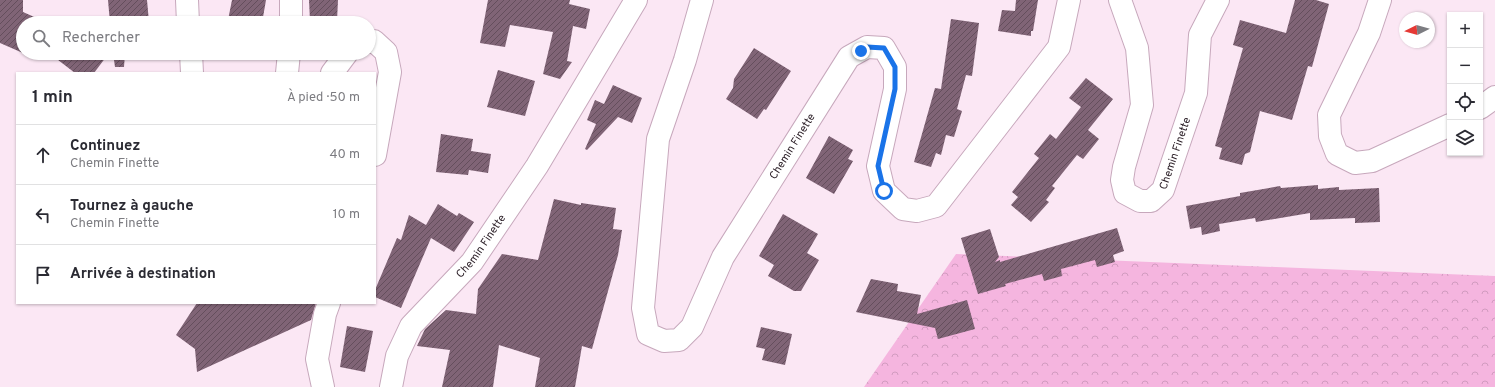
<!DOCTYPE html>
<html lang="fr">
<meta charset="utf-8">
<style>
body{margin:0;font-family:Overpass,sans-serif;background:#f7f7f7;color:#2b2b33}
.controls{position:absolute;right:12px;top:12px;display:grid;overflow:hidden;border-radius:0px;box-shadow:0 1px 3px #0004}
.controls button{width:36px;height:36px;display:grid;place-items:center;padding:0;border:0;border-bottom:1px solid #e1e1e2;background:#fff;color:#2b2b33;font:20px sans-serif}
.compass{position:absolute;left:1399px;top:12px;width:36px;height:36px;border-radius:50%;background:#fff;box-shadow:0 1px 3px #0004;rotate:265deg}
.stop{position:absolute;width:12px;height:12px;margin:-9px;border:3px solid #1a73e8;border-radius:50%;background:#fff}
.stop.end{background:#1a73e8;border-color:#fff;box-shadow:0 1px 4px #0008}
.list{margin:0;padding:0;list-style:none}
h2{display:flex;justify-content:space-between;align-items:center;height:52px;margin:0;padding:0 16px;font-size:17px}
h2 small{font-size:13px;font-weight:400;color:#7c7c81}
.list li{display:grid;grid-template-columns:26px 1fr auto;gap:12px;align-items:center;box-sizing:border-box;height:60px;padding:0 16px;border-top:1px solid #e1e1e2}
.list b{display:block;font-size:15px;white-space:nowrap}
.list p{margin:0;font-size:13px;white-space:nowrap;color:#7c7c81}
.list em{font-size:13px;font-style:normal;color:#7c7c81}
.icon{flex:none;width:22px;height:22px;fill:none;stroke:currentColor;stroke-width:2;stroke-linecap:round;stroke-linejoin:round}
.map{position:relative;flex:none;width:1495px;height:387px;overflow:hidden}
.search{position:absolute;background:#fff;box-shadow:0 1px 3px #0004;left:16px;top:16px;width:360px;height:44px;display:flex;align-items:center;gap:10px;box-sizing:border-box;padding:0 14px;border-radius:22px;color:#7c7c81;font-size:15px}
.panel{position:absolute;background:#fff;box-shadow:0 1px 3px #0004;left:16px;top:72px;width:360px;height:232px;border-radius:0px}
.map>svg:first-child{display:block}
.forest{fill:url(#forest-crowns)}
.building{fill:url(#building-hatch)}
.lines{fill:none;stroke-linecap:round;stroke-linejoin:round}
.minor-casing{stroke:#c7a8bc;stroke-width:24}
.minor{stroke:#fff;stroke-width:22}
.route{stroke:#1a73e8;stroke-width:5}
.labels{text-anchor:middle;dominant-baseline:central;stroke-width:4;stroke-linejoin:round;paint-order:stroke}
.street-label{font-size:11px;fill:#2e222a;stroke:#fff}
</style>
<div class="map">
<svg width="1495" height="387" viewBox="0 0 1495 387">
<defs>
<pattern id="forest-crowns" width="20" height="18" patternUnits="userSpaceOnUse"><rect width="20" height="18" fill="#f5b5df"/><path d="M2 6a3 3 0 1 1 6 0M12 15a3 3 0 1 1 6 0" fill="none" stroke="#d29bc0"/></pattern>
<pattern id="building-hatch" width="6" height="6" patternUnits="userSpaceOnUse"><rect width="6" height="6" fill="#806476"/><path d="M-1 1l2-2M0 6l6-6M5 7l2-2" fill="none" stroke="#644e5c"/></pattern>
</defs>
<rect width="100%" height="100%" fill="#fbe7f4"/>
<polygon class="forest" points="956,254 1495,276 1495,387 864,387"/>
<g class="building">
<polygon points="0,0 23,0 23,12 48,23 23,23 23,53 42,53 39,60 0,43"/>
<polygon points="108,0 147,0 149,22 110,23"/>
<polygon points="232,0 266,0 262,23 244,23 228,20"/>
<polygon points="309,0 338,0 337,21 310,21"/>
<polygon points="488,0 570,0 569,4 590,9 586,29 573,26 567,61 572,62 560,79 543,74 553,32 510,25 505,47 480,43"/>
<polygon points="1016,0 1038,0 1033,31 1031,31 1031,36 998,31 1002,10 1015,11"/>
<polygon points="1295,0 1316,0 1329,4 1312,67 1308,66 1292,120 1260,111 1250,152 1245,154 1242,165 1219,159 1222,148 1215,146 1243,48 1233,45 1240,20 1286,33"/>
<polygon points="951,19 979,23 972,76 966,75 957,109 962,111 954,137 946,135 941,155 936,153 931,167 914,162 935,88 941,89"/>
<polygon points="754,48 791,71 766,110 764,109 757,119 726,99 733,88 734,79"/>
<polygon points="49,53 109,53 94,73 75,73"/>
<polygon points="113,53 125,53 124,67 115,67"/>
<polygon points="498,70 535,81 525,116 487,107"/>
<polygon points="1086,78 1113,99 1088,130 1099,139 1083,159 1077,155 1052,186 1055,188 1046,200 1049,202 1031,222 1011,205 1018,197 1012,192 1039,158 1034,154 1050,134 1056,139 1081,107 1069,98"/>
<polygon points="613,85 642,98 632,123 618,117 587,150 585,149 596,124 587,120 595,100 604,104"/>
<polygon points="441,134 473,139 471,151 491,154 488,173 469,170 468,175 436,172"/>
<polygon points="829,136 853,150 848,159 853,161 834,194 806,178"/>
<polygon points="1318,185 1318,189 1339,187 1339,190 1379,188 1380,222 1355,223 1355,218 1310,220 1310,213 1256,222 1255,218 1219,224 1220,231 1202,235 1201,227 1190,229 1186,206 1240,196 1240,193 1280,186 1281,188"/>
<polygon points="554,199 581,205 581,203 616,208 613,229 622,230 618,255 592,349 582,346 575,387 535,387 540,358 499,345 493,387 442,387 450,350 417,346 425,329 446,310 476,314 478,289 502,254 538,260"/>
<polygon points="438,204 457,216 459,213 474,222 454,252 431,238 401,308 375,297 375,290 397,238 401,240 409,215 426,225"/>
<polygon points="783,214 818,234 807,253 819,260 801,291 794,291 768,276 774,265 759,256"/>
<polygon points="1117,228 1124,251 1113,255 1115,262 1097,267 1095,260 1061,269 1062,276 1044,281 1042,274 1005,284 1006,286 978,294 961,238 990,229 999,257 995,262 1000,260 1000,262"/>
<polygon points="871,279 898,284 897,291 921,295 917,314 967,300 975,329 938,339 935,328 856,312"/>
<polygon points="197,303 316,303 311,320 197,372 195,349 176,335"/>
<polygon points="347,326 373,331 365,372 340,367"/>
<polygon points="761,327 792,334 785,365 762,360 765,349 756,347"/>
</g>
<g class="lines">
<g class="minor-casing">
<g id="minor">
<polyline points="187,0 188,23"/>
<path id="s1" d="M702 0 685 60 658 139 643 308 648 334 664 341 679 340 692 327 723 257 849 57 867 47 884 48 895 67V89L878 166 884 191 903 209 917 211 936 206 1059 47 1069 0"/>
<path id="s2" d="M1120 0 1137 48 1142 105 1124 167 1122 180 1125 193 1140 201H1151L1163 190 1196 93 1200 35 1218 0"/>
<polyline points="1380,0 1369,33 1329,115 1330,136 1337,154 1355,163 1372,161 1450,125"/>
<polyline points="291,23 291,0"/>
<polyline points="369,42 374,41 386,52 390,72 375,155"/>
<polyline points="191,53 192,73"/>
<polyline points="287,73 289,53"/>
<polyline points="332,73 347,53"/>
<polyline points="1480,108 1495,97"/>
<polyline points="323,387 317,359 325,314 329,303"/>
<path id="s3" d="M391 387 397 356 411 326 472 262 537 166 636 0"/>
</g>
</g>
<use href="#minor" class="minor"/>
</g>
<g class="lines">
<polyline class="route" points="861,51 867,47 884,48 895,67 895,89 878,166 884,191"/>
</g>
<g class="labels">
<g class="street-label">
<text stroke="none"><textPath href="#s1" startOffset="600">Chemin Finette</textPath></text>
<text stroke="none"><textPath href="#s2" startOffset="282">Chemin Finette</textPath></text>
<text stroke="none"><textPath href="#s3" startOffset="171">Chemin Finette</textPath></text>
</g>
</g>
</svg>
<div class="controls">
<button>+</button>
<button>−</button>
<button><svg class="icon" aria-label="locate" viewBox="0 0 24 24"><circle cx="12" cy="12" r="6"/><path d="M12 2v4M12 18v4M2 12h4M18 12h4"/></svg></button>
<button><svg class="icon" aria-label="layers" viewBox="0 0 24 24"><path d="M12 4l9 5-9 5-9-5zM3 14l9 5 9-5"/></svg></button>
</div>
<svg class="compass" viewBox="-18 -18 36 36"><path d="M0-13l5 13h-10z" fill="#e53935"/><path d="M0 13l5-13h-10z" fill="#7c7c81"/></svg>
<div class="stop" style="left:884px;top:191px"></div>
<div class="stop end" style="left:861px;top:51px"></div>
<div class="search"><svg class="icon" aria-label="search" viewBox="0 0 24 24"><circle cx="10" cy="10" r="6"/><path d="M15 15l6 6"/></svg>Rechercher</div>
<section class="panel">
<h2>1 min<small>À pied · 50 m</small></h2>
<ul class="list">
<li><svg class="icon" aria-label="ahead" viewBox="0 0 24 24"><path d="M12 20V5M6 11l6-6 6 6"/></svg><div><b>Continuez</b><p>Chemin Finette</p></div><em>40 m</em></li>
<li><svg class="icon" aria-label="left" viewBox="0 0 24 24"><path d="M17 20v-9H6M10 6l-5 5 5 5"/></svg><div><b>Tournez à gauche</b><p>Chemin Finette</p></div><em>10 m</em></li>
<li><svg class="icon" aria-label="arrive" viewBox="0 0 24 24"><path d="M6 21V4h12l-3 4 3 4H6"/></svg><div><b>Arrivée à destination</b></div></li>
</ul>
</section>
</div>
